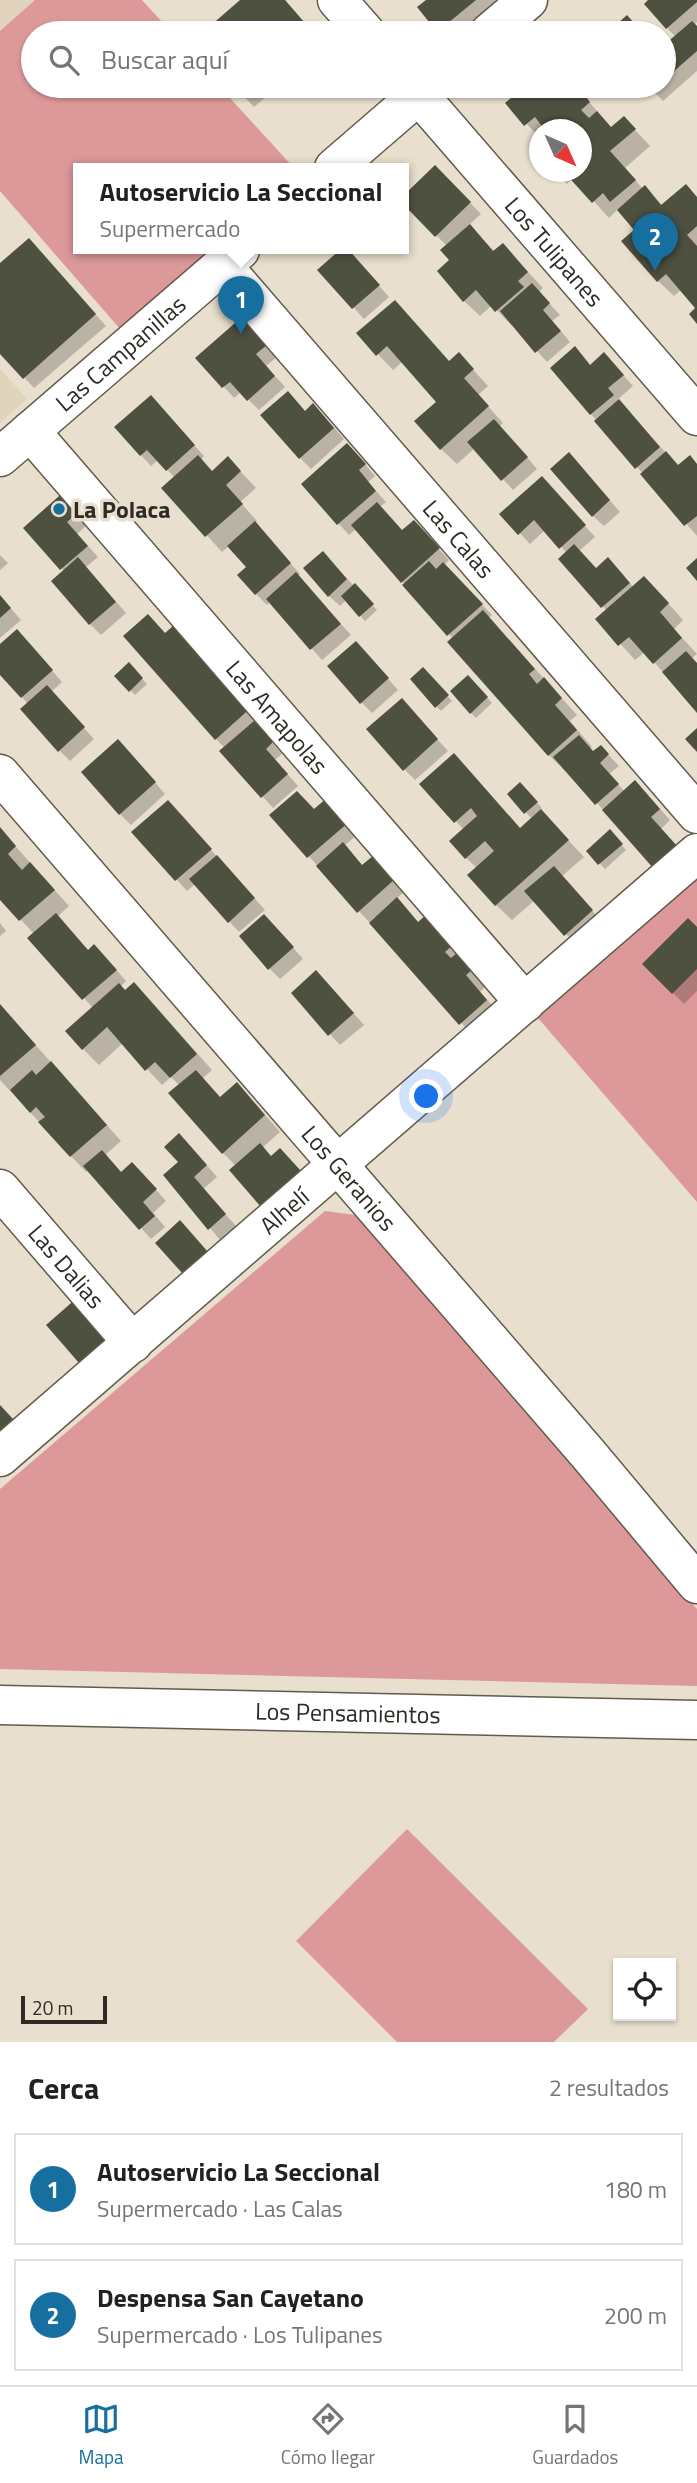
<!DOCTYPE html>
<html lang="es">
<meta charset="utf-8">
<style>
body{margin:0;font-family:"Titillium Web",sans-serif;background:#f2f2f2;color:#202124}
.controls{position:absolute;right:21px;bottom:21px;display:grid;overflow:hidden;border-radius:0px;box-shadow:0 2px 5px #0004}
.controls button{width:63px;height:63px;display:grid;place-items:center;padding:0;border:0;border-bottom:2px solid #e0e0e0;background:#fff;color:#202124;font:35px sans-serif}
.compass{position:absolute;left:529px;top:119px;width:63px;height:63px;border-radius:50%;background:#fff;box-shadow:0 2px 5px #0004;rotate:135deg}
.scale{position:absolute;left:21px;bottom:18px;width:86px;box-sizing:border-box;padding-left:7px;border:4px solid #2e2a24;border-top:0;font-size:19px;line-height:24px;white-space:nowrap;color:#2e2a24;-webkit-text-stroke:5px #e9dfce;paint-order:stroke}
.you{position:absolute;left:427px;top:1097px;width:24px;height:24px;margin:-18px;border:5px solid #fff;border-radius:50%;background:#1a73e8;box-shadow:0 0 0 10px #1a73e833}
.badge{display:grid;place-items:center;width:46px;height:46px;border-radius:50%;background:#176f9f;color:#fff;font-size:23px;font-weight:700}
.pin{position:absolute;translate:-50% -58px;filter:drop-shadow(0 2px 4px #0008)}
.pin::after{content:'';position:absolute;top:37px;width:24px;height:21px;background:inherit;clip-path:polygon(0 0,100% 0,50% 100%)}
.popup{position:absolute;left:73px;top:163px;width:336px;height:91px;box-sizing:border-box;display:grid;place-content:center;border-radius:0px;background:#fff;filter:drop-shadow(0 2px 5px #0005);font-size:23px;white-space:nowrap;color:#757577}
.popup b{font-size:26px;color:#202124}
.popup::after{content:'';position:absolute;left:50%;top:100%;margin-left:-14px;border:14px solid transparent;border-top-color:#fff}
.list{margin:0;padding:0;list-style:none}
h2{display:flex;justify-content:space-between;align-items:center;height:91px;margin:0;padding:0 28px;font-size:30px}
h2 small{font-size:23px;font-weight:400;color:#757577}
.list li{display:grid;grid-template-columns:46px 1fr auto;gap:21px;align-items:center;box-sizing:border-box;height:112px;margin:0 14px 14px;padding:0 14px;border:2px solid #e0e0e0;border-radius:0px}
.list b{display:block;font-size:26px;white-space:nowrap}
.list p{margin:0;font-size:23px;white-space:nowrap;color:#757577}
.list em{font-size:23px;font-style:normal;color:#757577}
.icon{flex:none;width:38px;height:38px;fill:none;stroke:currentColor;stroke-width:2;stroke-linecap:round;stroke-linejoin:round}
.map{position:relative;flex:none;width:697px;height:2042px;overflow:hidden}
.search{position:absolute;background:#fff;box-shadow:0 2px 5px #0004;left:21px;right:21px;top:21px;height:77px;display:flex;align-items:center;gap:18px;box-sizing:border-box;padding:0 24px;border-radius:38px;color:#757577;font-size:26px}
.sheet{height:343px;background:#fff}
nav{display:flex;justify-content:space-around;align-items:center;box-sizing:border-box;height:98px;border-top:2px solid #e0e0e0;background:#fff;font-size:19px;color:#757577}
nav a{display:grid;justify-items:center;gap:4px}
nav .on{color:#176f9f}
.map>svg:first-child{display:block}
.built{fill:#e1d3bc}
.green{fill:#dd999a}
.shadow{fill:#0003}
.building{fill:#4e5040}
.lines{fill:none;stroke-linecap:round;stroke-linejoin:round}
.minor-casing{stroke:#625a4b;stroke-width:41}
.minor{stroke:#fff;stroke-width:38}
.poi-dot{fill:#176f9f;stroke:#e9dfce;stroke-width:2.5}
.labels{text-anchor:middle;dominant-baseline:central;stroke-width:7;stroke-linejoin:round;paint-order:stroke}
.street-label{font-size:24px;fill:#2e2a24;stroke:#e9dfce}
.poi-label{font-size:24px;font-weight:bold;fill:#2e2a24;stroke:#e9dfce;text-anchor:start}
</style>
<div class="map">
<svg width="697" height="2042" viewBox="0 0 697 2042">
<rect width="100%" height="100%" fill="#e9dfce"/>
<g class="built">
<polygon points="0,0 35,0 0,31"/>
<polygon points="0,369 27,399 0,423"/>
</g>
<g class="green">
<polygon points="35,0 142,0 172,33 33,33 33,86 219,86 294,168 78,168 78,248 215,248 121,330 0,191 0,31"/>
<polygon points="697,853 697,1202 525,1003"/>
<polygon points="325,1211 356,1215 697,1609 697,1686 0,1669 0,1489"/>
<polygon points="407,1829 588,2009 554,2042 397,2042 296,1941"/>
</g>
<g class="shadow">
<polygon points="243,0 285,0 314,33 205,33"/>
<polygon points="429,0 500,0 459,33 441,33 419,8"/>
<polygon points="651,0 697,0 697,22 694,25 697,28 697,71 663,101 648,86 664,86 664,48 676,37 667,28"/>
<polygon points="234,86 279,86 254,107"/>
<polygon points="527,86 556,86 560,90 566,86 576,86 612,129 624,118 650,146 625,168 643,189 645,188 663,206 697,198 697,307 682,289 674,296 658,281 636,230 618,209 609,218 573,178 567,184 555,172 582,172 582,130 540,130 540,138 507,103"/>
<polygon points="601,86 624,86 612,96"/>
<polygon points="435,167 481,214 469,225 495,252 503,245 543,288 539,292 560,315 552,321 570,342 547,362 514,325 512,326 492,305 480,316 464,301 447,246 404,203 404,198"/>
<polygon points="39,251 106,326 34,388 0,351 0,266"/>
<polygon points="355,259 389,297 364,319 320,270"/>
<polygon points="242,318 278,356 266,366 285,387 259,410 241,392 234,398 198,358"/>
<polygon points="359,334 450,362 459,354 488,386 478,395 503,423 500,426 537,469 513,490 475,448 457,464 441,449 439,402 403,361 393,370"/>
<polygon points="585,359 591,366 615,366 633,386 617,400 679,467 697,465 697,536 591,414"/>
<polygon points="161,408 204,456 201,460 213,472 228,458 256,488 240,502 257,521 254,523 300,574 298,577 351,635 322,660 270,602 267,605 256,594 249,568 229,546 222,552 164,488 175,478 158,460 151,466 141,455"/>
<polygon points="306,413 324,416 344,439 311,469 300,458"/>
<polygon points="358,456 375,476 368,482 386,502 380,507 403,532 424,533 449,560 444,565 492,615 489,618 577,715 570,721 592,747 590,748 594,753 601,747 619,766 609,774 625,792 646,793 670,820 661,829 607,814 566,769 565,771 549,755 453,639 356,529 349,535 303,484"/>
<polygon points="579,465 620,512 604,526 593,516"/>
<polygon points="552,489 595,537 579,551 596,570 619,570 634,588 660,594 683,620 674,629 697,654 691,659 697,664 697,710 645,652 635,660 598,619 607,611 560,559 567,553 545,530 530,544 502,514"/>
<polygon points="67,492 93,520 77,534 98,557 86,567 126,613 101,635 90,624 65,572 26,528"/>
<polygon points="0,555 8,563 0,570"/>
<polygon points="333,564 377,610 365,621 346,600 340,606 329,596"/>
<polygon points="0,596 21,620 0,638"/>
<polygon points="148,616 166,634 270,721 260,729 282,754 275,760 298,786 273,808 222,751 225,748 216,739"/>
<polygon points="27,642 62,682 51,692 94,739 70,761 59,750 28,704 0,672 0,646"/>
<polygon points="366,654 398,690 372,713 361,702"/>
<polygon points="129,665 147,684 135,695 117,676"/>
<polygon points="423,669 452,701 441,711 436,706"/>
<polygon points="468,677 492,703 476,718 471,713"/>
<polygon points="412,711 448,751 415,780 404,769"/>
<polygon points="129,752 165,794 131,825 120,814"/>
<polygon points="422,784 521,829 532,819 509,794 520,784 542,808 540,810 584,857 562,876 602,922 576,945 535,900 512,920 496,905 477,868 466,858 464,830"/>
<polygon points="327,800 358,834 344,846 363,866 373,857 405,891 396,899 419,923 469,959 486,986 480,992 502,1016 476,1039 272,816 314,811"/>
<polygon points="178,813 265,910 239,932 195,884 187,891 134,832"/>
<polygon points="0,829 69,906 57,917 89,951 105,957 126,981 120,987 125,992 134,985 150,1000 212,1070 202,1079 221,1099 252,1100 280,1132 262,1148 272,1158 291,1161 236,1166 223,1153 180,1086 171,1077 162,1085 123,1043 99,1065 83,1049 93,1008 30,938 34,934 0,897"/>
<polygon points="610,832 626,850 605,869 588,851"/>
<polygon points="0,923 6,931 0,936"/>
<polygon points="275,927 303,959 280,979 269,968"/>
<polygon points="697,929 697,991 684,1004 644,964"/>
<polygon points="327,983 364,1025 340,1045 293,993"/>
<polygon points="0,1005 121,1141 105,1155 122,1173 143,1175 166,1201 153,1213 165,1227 151,1239 89,1170 86,1172 71,1156 0,1080"/>
<polygon points="190,1146 217,1177 203,1189 236,1226 220,1240 166,1175 180,1162"/>
</g>
<g class="building">
<polygon points="240,0 285,0 310,29 305,33 202,33"/>
<polygon points="426,0 476,0 437,32 417,7"/>
<polygon points="648,0 697,0 697,2 666,29 644,4"/>
<polygon points="627,15 643,33 586,33 600,21 609,31"/>
<polygon points="692,21 697,26 697,51 664,80 664,45"/>
<polygon points="525,86 556,86 559,89 563,86 577,86 590,102 581,110 589,118 597,111 611,127 624,116 636,129 610,151 636,180 610,202 603,193 592,203 564,172 582,172 582,130 545,130 535,117 524,126 505,103"/>
<polygon points="435,165 471,202 435,237 404,205 404,195"/>
<polygon points="686,184 697,197 697,226 687,235 697,246 697,324 689,314 695,308 666,274 657,282 621,241 634,230 617,210 645,185 661,205"/>
<polygon points="470,224 493,251 503,243 528,272 518,281 524,287 495,312 476,290 463,302 437,271 449,260 440,250"/>
<polygon points="29,238 96,314 23,379 0,354 0,263"/>
<polygon points="342,248 347,248 380,285 352,309 317,270"/>
<polygon points="532,283 550,303 543,310 561,331 535,353 500,311"/>
<polygon points="395,300 449,361 459,352 474,369 464,378 489,406 440,450 414,421 436,402 387,346 376,356 356,333"/>
<polygon points="243,316 268,344 256,354 275,376 247,401 230,382 222,388 195,358"/>
<polygon points="575,346 590,365 604,352 624,375 608,388 614,395 590,415 550,368"/>
<polygon points="288,391 305,411 313,403 334,428 299,459 260,415"/>
<polygon points="151,395 195,445 166,471 147,450 140,456 114,427"/>
<polygon points="619,399 660,447 635,469 594,421"/>
<polygon points="494,419 528,457 501,481 467,442"/>
<polygon points="347,443 366,464 359,470 376,491 337,525 301,484"/>
<polygon points="666,451 678,465 690,455 697,464 697,516 684,526 640,474"/>
<polygon points="569,452 610,500 592,517 550,469"/>
<polygon points="198,455 212,471 228,456 241,471 226,485 243,504 205,537 161,488"/>
<polygon points="542,476 586,525 559,549 534,520 518,535 499,514"/>
<polygon points="67,489 83,508 67,522 88,546 60,570 23,528"/>
<polygon points="377,502 402,530 414,520 440,548 401,583 351,525"/>
<polygon points="255,521 291,563 255,595 237,575 246,567 227,546"/>
<polygon points="574,544 596,568 608,557 630,583 601,608 558,559"/>
<polygon points="323,551 347,579 328,597 303,568"/>
<polygon points="78,557 116,602 89,625 51,581"/>
<polygon points="697,558 697,581 686,568"/>
<polygon points="429,561 436,569 443,562 483,604 447,636 402,585"/>
<polygon points="296,572 341,624 310,650 266,599"/>
<polygon points="644,576 669,603 660,612 682,638 653,664 629,637 618,646 595,619"/>
<polygon points="355,583 374,604 359,617 341,596"/>
<polygon points="0,595 11,608 0,618"/>
<polygon points="483,610 535,669 529,674 537,684 544,677 562,698 555,705 577,730 548,756 447,642"/>
<polygon points="148,614 165,633 181,619 255,704 215,740 123,636"/>
<polygon points="17,629 53,670 21,698 0,675 0,644"/>
<polygon points="356,641 389,678 360,704 327,666"/>
<polygon points="686,651 697,663 697,713 662,672"/>
<polygon points="129,662 143,678 129,692 114,676"/>
<polygon points="423,667 449,695 435,708 410,679"/>
<polygon points="468,675 488,697 470,714 450,691"/>
<polygon points="47,685 85,727 58,752 20,709"/>
<polygon points="402,698 438,739 403,771 366,729"/>
<polygon points="254,721 273,742 266,749 288,774 261,798 219,751"/>
<polygon points="697,728 697,752 685,739"/>
<polygon points="579,735 593,751 601,745 609,754 600,763 619,784 595,805 553,757"/>
<polygon points="118,739 156,782 119,815 81,772"/>
<polygon points="454,753 520,828 541,809 569,840 495,906 467,875 494,851 485,841 465,859 449,841 477,816 471,808 454,823 419,784"/>
<polygon points="635,780 660,809 651,817 678,847 654,869 602,810"/>
<polygon points="520,782 538,802 524,814 507,794"/>
<polygon points="297,791 314,809 327,798 349,822 307,858 269,815"/>
<polygon points="168,800 212,849 175,881 131,832"/>
<polygon points="0,827 16,846 8,854 22,870 30,862 55,890 19,921 0,900"/>
<polygon points="610,829 623,844 598,865 586,851"/>
<polygon points="343,842 362,865 374,855 395,879 357,913 316,866"/>
<polygon points="217,855 255,898 228,923 189,879"/>
<polygon points="554,866 593,910 564,936 524,891"/>
<polygon points="397,897 418,922 435,907 455,943 445,952 451,958 457,953 472,970 466,975 487,1000 459,1025 369,923"/>
<polygon points="56,913 88,950 94,944 117,970 82,1000 27,938"/>
<polygon points="264,914 294,947 268,970 239,936"/>
<polygon points="688,918 697,927 697,969 672,994 642,964"/>
<polygon points="316,970 354,1013 328,1036 291,993"/>
<polygon points="134,982 197,1054 170,1078 155,1062 145,1071 107,1027 82,1050 65,1031 119,983 125,990"/>
<polygon points="0,1004 36,1045 0,1076"/>
<polygon points="51,1061 107,1125 70,1157 38,1122 45,1117 36,1107 30,1113 10,1090 32,1070 36,1075"/>
<polygon points="196,1070 220,1097 237,1082 265,1115 222,1154 168,1093"/>
<polygon points="179,1133 207,1165 194,1177 226,1214 208,1230 163,1175 178,1162 164,1147"/>
<polygon points="260,1143 271,1156 280,1148 301,1171 261,1207 229,1170"/>
<polygon points="102,1150 121,1172 132,1162 157,1189 143,1202 155,1216 139,1230 83,1166"/>
<polygon points="180,1220 208,1252 183,1274 155,1243"/>
<polygon points="78,1297 111,1335 79,1363 46,1325"/>
<polygon points="0,1405 13,1419 0,1431"/>
</g>
<g class="lines">
<g class="minor-casing">
<g id="minor">
<polyline points="337,0 366,33"/>
<polyline points="489,33 528,0"/>
<path id="s1" d="M411 86 697 416"/>
<polyline points="334,168 429,86"/>
<path id="s2" d="M222 265 697 814"/>
<path id="s3" d="M30 431 525 1003"/>
<path id="s4" d="M0 457 240 250"/>
<path id="s5" d="M0 774 589 1455 697 1584"/>
<path id="s6" d="M0 1189 133 1343"/>
<path id="s7" d="M0 1457 697 853"/>
<path id="s8" d="M0 1705 697 1720"/>
</g>
</g>
<use href="#minor" class="minor"/>
</g>
<circle class="poi-dot" cx="59" cy="509" r="7"/>
<g class="labels">
<g class="street-label">
<text stroke="none"><textPath href="#s1" startOffset="219">Los Tulipanes</textPath></text>
<text stroke="none"><textPath href="#s4" startOffset="159">Las Campanillas</textPath></text>
<text stroke="none"><textPath href="#s2" startOffset="362">Las Calas</textPath></text>
<text stroke="none"><textPath href="#s3" startOffset="378">Las Amapolas</textPath></text>
<text stroke="none"><textPath href="#s5" startOffset="534">Los Geranios</textPath></text>
<text stroke="none"><textPath href="#s7" startOffset="376">Alhelí</textPath></text>
<text stroke="none"><textPath href="#s6" startOffset="102">Las Dalias</textPath></text>
<text stroke="none"><textPath href="#s8" startOffset="348">Los Pensamientos</textPath></text>
</g>
<g class="poi-label">
<text x="73" y="509">La Polaca</text>
</g>
</g>
</svg>
<div class="controls">
<button><svg class="icon" aria-label="locate" viewBox="0 0 24 24"><circle cx="12" cy="12" r="6"/><path d="M12 2v4M12 18v4M2 12h4M18 12h4"/></svg></button>
</div>
<svg class="compass" viewBox="-18 -18 36 36"><path d="M0-13l5 13h-10z" fill="#e53935"/><path d="M0 13l5-13h-10z" fill="#757577"/></svg>
<div class="scale">20 m</div>
<div class="you"></div>
<div class="pin badge" style="left:241px;top:334px">1</div>
<div class="popup"><b>Autoservicio La Seccional</b>Supermercado</div>
<div class="pin badge" style="left:655px;top:271px">2</div>
<div class="search"><svg class="icon" aria-label="search" viewBox="0 0 24 24"><circle cx="10" cy="10" r="6"/><path d="M15 15l6 6"/></svg>Buscar aquí</div>
</div>
<section class="sheet">
<h2>Cerca<small>2 resultados</small></h2>
<ul class="list">
<li><span class="badge">1</span><div><b>Autoservicio La Seccional</b><p>Supermercado · Las Calas</p></div><em>180 m</em></li>
<li><span class="badge">2</span><div><b>Despensa San Cayetano</b><p>Supermercado · Los Tulipanes</p></div><em>200 m</em></li>
</ul>
</section>
<nav>
<a class="on"><svg class="icon" aria-label="map" viewBox="0 0 24 24"><path d="M3 6l6-2 6 2 6-2v14l-6 2-6-2-6 2zM9 4v14M15 6v14"/></svg>Mapa</a>
<a><svg class="icon" aria-label="directions" viewBox="0 0 24 24"><path d="M12 3l9 9-9 9-9-9zM9 14v-3h6M13 9l2 2-2 2"/></svg>Cómo llegar</a>
<a><svg class="icon" aria-label="saved" viewBox="0 0 24 24"><path d="M7 4h10v16l-5-4-5 4z"/></svg>Guardados</a>
</nav>
